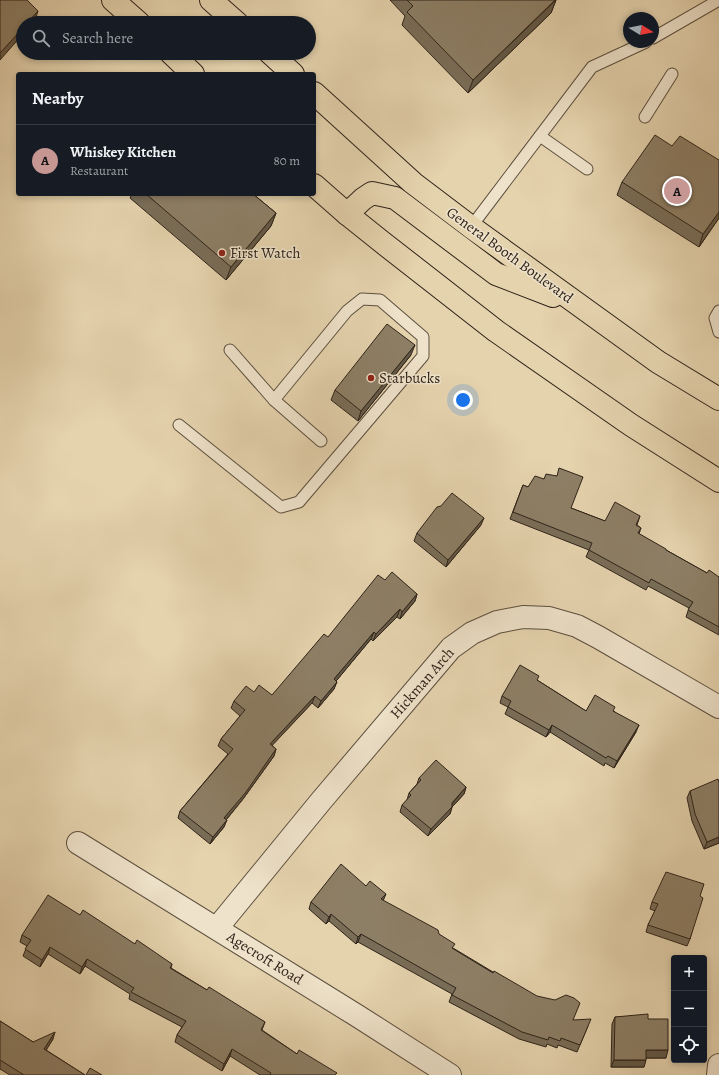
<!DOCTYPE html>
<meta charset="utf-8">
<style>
body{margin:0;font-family:Alegreya,serif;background:#242831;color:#f1f3f6}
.controls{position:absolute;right:12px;bottom:12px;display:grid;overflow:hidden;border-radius:4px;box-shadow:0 2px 6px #0003}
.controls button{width:36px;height:36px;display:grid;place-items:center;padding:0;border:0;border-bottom:1px solid #363941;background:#171b24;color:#f1f3f6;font:20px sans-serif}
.compass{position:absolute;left:623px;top:12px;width:36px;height:36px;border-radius:50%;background:#171b24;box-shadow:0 2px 6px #0003;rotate:100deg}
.you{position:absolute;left:463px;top:400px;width:14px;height:14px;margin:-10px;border:3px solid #fff;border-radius:50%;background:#1a73e8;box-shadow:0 0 0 6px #1a73e833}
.badge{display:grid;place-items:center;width:26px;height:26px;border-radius:50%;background:#c59692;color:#111;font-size:13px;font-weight:700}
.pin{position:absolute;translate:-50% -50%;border:2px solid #fff;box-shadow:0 1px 4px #0006}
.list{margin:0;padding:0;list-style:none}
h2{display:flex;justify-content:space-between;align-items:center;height:52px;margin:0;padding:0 16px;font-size:17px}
h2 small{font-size:13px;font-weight:400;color:#9ea1a6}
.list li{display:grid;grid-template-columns:26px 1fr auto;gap:12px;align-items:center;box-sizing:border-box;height:72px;padding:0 16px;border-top:1px solid #363941}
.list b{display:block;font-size:15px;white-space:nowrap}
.list p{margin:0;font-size:13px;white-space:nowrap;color:#9ea1a6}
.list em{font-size:13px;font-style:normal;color:#9ea1a6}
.icon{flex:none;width:22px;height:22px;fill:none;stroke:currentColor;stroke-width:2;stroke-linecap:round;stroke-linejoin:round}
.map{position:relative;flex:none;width:719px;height:1075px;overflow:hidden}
.search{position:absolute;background:#171b24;box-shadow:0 2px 6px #0003;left:16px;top:16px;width:300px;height:44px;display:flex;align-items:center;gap:10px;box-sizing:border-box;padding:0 14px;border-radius:22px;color:#9ea1a6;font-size:15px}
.panel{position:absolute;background:#171b24;box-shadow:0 2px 6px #0003;left:16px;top:72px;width:300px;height:124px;border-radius:4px}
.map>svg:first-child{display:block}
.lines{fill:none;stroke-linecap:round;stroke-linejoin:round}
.service-casing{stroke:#5c4f3e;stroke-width:13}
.minor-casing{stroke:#5c4f3e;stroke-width:24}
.trunk-casing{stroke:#2e2319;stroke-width:24}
.service{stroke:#eee2ca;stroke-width:11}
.minor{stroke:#eee2ca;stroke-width:22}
.trunk{stroke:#e5d3ae;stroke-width:22}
.wall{fill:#796d58;stroke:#2e2319}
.shaded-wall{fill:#635947;stroke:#2e2319}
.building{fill:#8d7f66;stroke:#2e2319}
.poi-dot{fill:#8f2418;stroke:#eee2ca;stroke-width:1.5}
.labels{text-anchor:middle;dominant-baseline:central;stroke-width:3;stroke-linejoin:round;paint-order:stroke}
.poi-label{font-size:15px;fill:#2e2319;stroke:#eee2ca;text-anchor:start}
.street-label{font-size:15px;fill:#2e2319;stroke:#eee2ca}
</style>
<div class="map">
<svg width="719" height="1075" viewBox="0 0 719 1075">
<rect width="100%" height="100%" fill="#e5d3ae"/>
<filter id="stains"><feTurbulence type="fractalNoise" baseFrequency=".005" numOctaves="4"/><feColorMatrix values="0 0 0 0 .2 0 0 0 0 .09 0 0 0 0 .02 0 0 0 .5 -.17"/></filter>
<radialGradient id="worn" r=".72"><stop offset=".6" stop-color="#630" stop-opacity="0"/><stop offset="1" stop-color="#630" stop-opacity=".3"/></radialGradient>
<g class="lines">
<g class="service-casing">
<g id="service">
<polyline points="653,38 719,0"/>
<polyline points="645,117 672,74"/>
<polyline points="540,136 587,169"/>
<polyline points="471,227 592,67 646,42"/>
<polyline points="719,311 715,318 719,332"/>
<polyline points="230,350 274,400 321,441"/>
<polyline points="179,425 281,507 299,502 423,356 423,337 380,300 362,299 347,311 274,400"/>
</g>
</g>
<g class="minor-casing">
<g id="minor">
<polyline points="78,843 356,1015 450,1075"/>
<polyline points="217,928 321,801 451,648 472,633 497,622 523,617 549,618 577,626 598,637 719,707"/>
<polyline points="718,1075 719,1065"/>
</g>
</g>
<g class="trunk-casing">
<g id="trunk">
<polyline points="113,0 139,23"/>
<polyline points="211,0 237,23"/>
<polyline points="171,53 193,74"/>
<polyline points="270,53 293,74"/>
<polyline points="314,93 413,183 471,227 658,362 719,399"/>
<polyline points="314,185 347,214 382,242 496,331 631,425 719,481"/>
<polyline points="347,214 363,199 372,193 395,198 496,274 553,296"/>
</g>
</g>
<use href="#service" class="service"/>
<use href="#minor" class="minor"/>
<use href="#trunk" class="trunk"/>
</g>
<g class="wall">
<polygon points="390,0 556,0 551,13 468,93 402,25 405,16"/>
<polygon points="672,146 719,160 719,218 699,247 617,195 622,182"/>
<polygon points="132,194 253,194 276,213 271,226 226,280 130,198"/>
<polygon points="411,355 358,421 331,400 335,390"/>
<polygon points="556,476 571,508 605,521 640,516 637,525 641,528 639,534 666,550 707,573 719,577 719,635 686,617 689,608 648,586 646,590 586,557 589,550 510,519 523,485 528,487 544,479"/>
<polygon points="481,525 446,567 414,541 417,533"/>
<polygon points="385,580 417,594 415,601 400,619 397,617 373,641 371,639 336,681 334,689 318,708 312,703 272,745 276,749 274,756 243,799 226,820 224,827 210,844 178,818 180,811 228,754 218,746 221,739 240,716 231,708 234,701 254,692 272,695 328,637"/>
<polygon points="537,680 586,711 614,711 636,732 614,768 605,763 604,766 550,732 546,737 505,714 508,707 500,703 502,696"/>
<polygon points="419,778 466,787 464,794 452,807 450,814 428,836 400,812 402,805 407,800 409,793 417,784"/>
<polygon points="719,782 719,843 704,849 692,821 687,798 690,791"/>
<polygon points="366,886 383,901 439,934 453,948 573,1020 588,1026 577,1052 558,1045 557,1048 547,1044 546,1047 519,1039 449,1002 452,994 358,942 356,944 329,921 326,924 309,909 311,902"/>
<polygon points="700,896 690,939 687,946 646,932 648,925 655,911 650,909 652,902"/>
<polygon points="80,915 172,964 171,968 207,990 265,1022 262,1030 297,1054 336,1075 260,1075 230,1056 222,1071 175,1042 177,1035 182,1027 129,999 130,994 85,966 80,974 48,954 40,967 23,956 27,946 20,942 22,935"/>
<polygon points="615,1017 648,1019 666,1058 646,1058 644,1067 611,1067 612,1024"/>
<polygon points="0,1021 33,1042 53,1039 46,1050 85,1075 10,1075 0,1069"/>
</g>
<g class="shaded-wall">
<polygon points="556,0 551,13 468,93 473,80"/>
<polygon points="38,11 35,21 33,23 27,23"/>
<polygon points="23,28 23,34 0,60 0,53"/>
<polygon points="719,212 719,218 699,247 703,234"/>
<polygon points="276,213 271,226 226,280 231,267"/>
<polygon points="415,345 411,355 358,421 361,411"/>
<polygon points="484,518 481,525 446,567 448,560"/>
<polygon points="417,594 415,601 400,619 402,612"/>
<polygon points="400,609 397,617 373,641 376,634"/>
<polygon points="374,632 371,639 332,686 334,679"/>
<polygon points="337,682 334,689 318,708 321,701"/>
<polygon points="315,696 312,703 267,751 270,744"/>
<polygon points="552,725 550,732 546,737 549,730"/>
<polygon points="639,725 636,732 614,768 617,761"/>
<polygon points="276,749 274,756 243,799 222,825 224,818"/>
<polygon points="466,787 464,794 452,807 450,814 428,836 431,829"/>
<polygon points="227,820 224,827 210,844 213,837"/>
<polygon points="719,837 719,843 704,849 707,842"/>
<polygon points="386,894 383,901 381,899"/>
<polygon points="331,914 329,921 326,924 329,917"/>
<polygon points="361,934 358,942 356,944 358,937"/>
<polygon points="50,947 48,954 40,967 42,960"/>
<polygon points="87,959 85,966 80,974 82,967"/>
<polygon points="55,1032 53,1039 42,1057 44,1049"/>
<polygon points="232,1049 230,1056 222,1071 224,1064"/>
<polygon points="646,1050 668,1050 666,1058 644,1058"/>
<polygon points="614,1060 646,1060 644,1067 611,1067"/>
</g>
<g class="building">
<polygon points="0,0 27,0 38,11 27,23 23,23 23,28 0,53"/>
<polygon points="407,0 555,0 473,80 407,12 413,6"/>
<polygon points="655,135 672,146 680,136 719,160 719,212 703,234 622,182"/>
<polygon points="146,194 253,194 276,213 231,267"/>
<polygon points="387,324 415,345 361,411 335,390"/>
<polygon points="559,468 583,477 571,508 605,521 615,502 640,516 636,525 641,528 638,533 666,549 666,550 707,573 709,570 719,577 719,627 688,610 693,602 651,579 649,583 589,550 592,543 513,512 523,485 528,487 535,476 544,479 546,474 557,476"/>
<polygon points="452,493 484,518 448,560 417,533 437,507 441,506"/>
<polygon points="392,572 417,594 402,612 400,609 376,634 374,632 334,679 337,682 321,701 315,696 270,744 276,749 246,792 224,818 227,820 213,837 180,811 233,749 221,739 245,710 234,701 246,686 254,692 259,685 272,695 324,634 328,637 378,575 385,580"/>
<polygon points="520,665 539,676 537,680 586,711 595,695 615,707 613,711 639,725 617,761 608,756 606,758 552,725 549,730 508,707 511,701 502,696"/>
<polygon points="436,760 466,787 452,803 452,807 431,829 402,805 411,795 409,793 421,780 419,778"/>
<polygon points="718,779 719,782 719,837 707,842 695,814 690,791"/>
<polygon points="341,864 366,886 370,881 386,894 381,899 438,930 439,934 455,944 452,948 493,973 494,971 537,996 555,1000 566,995 574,998 580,1003 573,1020 591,1019 580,1045 561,1038 560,1041 549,1037 548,1040 522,1032 452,995 456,988 361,934 358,937 331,914 329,917 311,902"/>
<polygon points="666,872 704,884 700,896 703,898 690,939 648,925 658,904 652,902"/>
<polygon points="48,895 80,915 83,910 135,944 137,940 172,964 170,968 207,990 209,987 265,1022 261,1030 297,1054 299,1050 337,1073 335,1075 270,1075 271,1073 232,1049 224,1064 177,1035 186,1021 131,992 134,988 87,959 82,967 50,947 42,960 25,949 31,940 22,935"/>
<polygon points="648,1014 648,1019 668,1019 668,1050 646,1050 646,1060 614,1060 615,1017"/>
<polygon points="0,1021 33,1042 55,1032 44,1049 85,1075 24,1075 0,1060"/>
<polygon points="90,1068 102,1075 86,1075"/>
</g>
<g class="poi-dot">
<circle cx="222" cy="253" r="4"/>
<circle cx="371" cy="378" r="4"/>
</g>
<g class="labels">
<g class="poi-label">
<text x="230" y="253">First Watch</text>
<text x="379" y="378">Starbucks</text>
</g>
<g class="street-label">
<text transform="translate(510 255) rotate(36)">General Booth Boulevard</text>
<text transform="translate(422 683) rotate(-49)">Hickman Arch</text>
<text transform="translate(265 958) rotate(32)">Agecroft Road</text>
</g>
</g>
<rect width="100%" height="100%" filter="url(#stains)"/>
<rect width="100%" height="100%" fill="url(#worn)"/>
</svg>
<div class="controls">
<button>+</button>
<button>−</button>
<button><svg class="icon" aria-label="locate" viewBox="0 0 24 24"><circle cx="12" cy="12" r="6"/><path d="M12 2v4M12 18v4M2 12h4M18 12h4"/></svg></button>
</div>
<svg class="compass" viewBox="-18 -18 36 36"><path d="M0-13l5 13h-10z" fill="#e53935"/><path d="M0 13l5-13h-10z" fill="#9ea1a6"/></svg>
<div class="you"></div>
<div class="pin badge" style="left:677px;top:191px">A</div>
<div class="search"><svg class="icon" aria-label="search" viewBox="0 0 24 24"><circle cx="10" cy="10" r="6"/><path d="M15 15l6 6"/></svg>Search here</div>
<section class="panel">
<h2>Nearby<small></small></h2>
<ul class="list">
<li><span class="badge">A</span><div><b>Whiskey Kitchen</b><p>Restaurant</p></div><em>80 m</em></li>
</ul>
</section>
</div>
